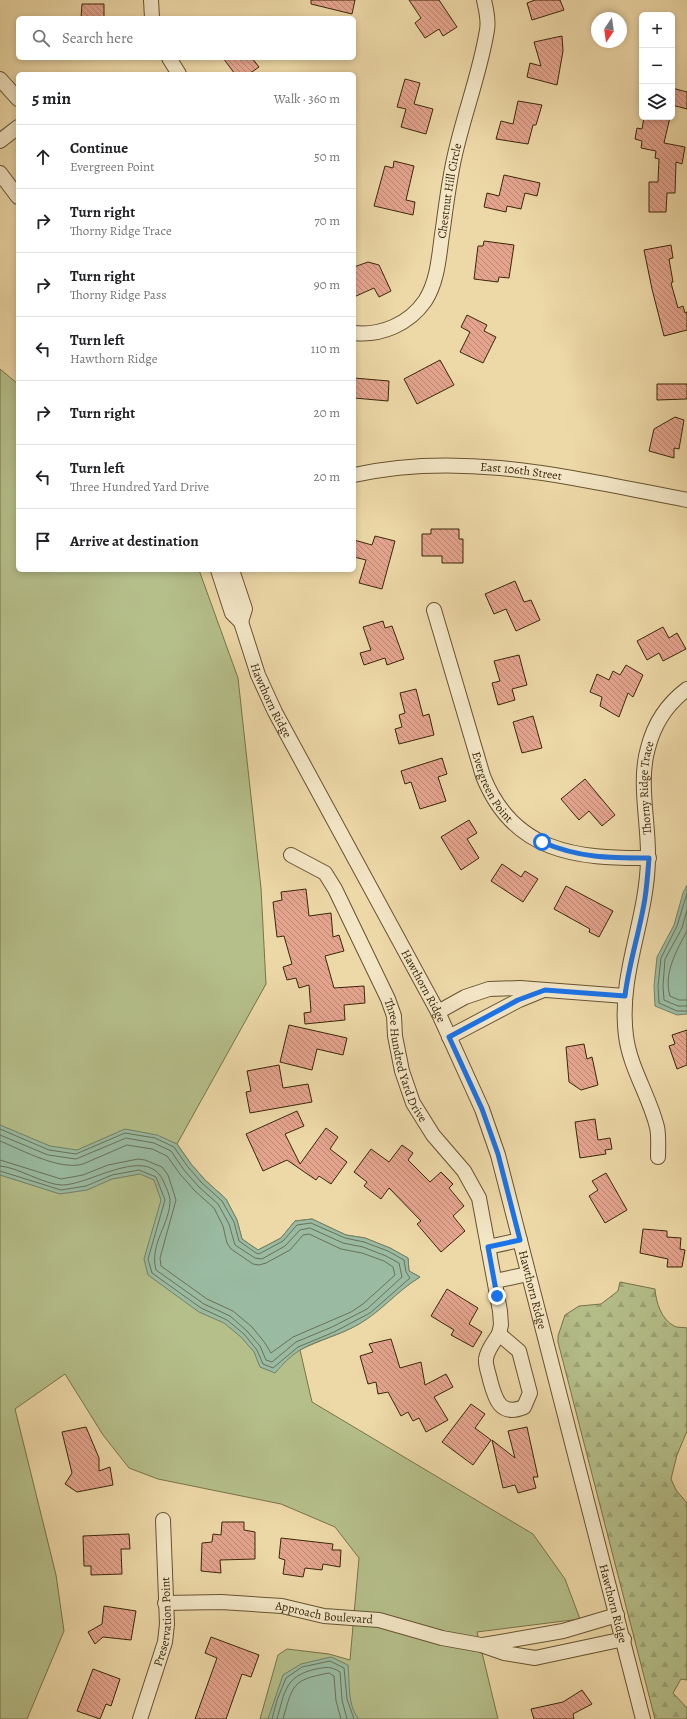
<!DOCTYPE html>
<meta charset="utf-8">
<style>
body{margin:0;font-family:Alegreya,serif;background:#f2f2f2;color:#202124}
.controls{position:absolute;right:12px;top:12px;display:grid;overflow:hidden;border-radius:6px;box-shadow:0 2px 6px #0003}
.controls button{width:36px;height:36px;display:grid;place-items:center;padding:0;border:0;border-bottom:1px solid #e0e0e0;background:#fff;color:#202124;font:20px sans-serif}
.compass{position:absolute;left:591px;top:12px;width:36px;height:36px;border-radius:50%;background:#fff;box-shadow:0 2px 6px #0003;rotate:193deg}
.stop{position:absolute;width:12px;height:12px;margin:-9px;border:3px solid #1a73e8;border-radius:50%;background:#fff}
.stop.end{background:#1a73e8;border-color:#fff;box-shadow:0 1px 4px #0008}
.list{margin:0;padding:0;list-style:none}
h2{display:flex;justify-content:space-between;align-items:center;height:52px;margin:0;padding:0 16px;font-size:17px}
h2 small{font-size:13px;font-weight:400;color:#757577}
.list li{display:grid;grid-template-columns:26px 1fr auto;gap:12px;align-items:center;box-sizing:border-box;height:64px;padding:0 16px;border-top:1px solid #e0e0e0}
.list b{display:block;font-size:15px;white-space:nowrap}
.list p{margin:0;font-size:13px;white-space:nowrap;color:#757577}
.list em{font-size:13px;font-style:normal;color:#757577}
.icon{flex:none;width:22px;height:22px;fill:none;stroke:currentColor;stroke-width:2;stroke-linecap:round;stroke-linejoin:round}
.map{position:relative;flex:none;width:687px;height:1719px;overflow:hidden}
.search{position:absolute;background:#fff;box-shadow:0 2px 6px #0003;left:16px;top:16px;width:340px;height:44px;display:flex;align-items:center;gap:10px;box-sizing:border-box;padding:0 14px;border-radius:6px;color:#757577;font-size:15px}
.panel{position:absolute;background:#fff;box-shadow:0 2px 6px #0003;left:16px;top:72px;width:340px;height:500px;border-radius:6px}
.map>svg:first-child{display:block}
.grass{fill:#b5bf8a;stroke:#78734a}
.forest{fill:url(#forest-firs);stroke:#78734a}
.water{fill:#9abba2;stroke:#748065}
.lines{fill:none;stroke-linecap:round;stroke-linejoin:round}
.shore{stroke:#6a7156;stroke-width:1}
.building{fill:url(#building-back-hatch);stroke:#3a2709}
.minor-casing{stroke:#675330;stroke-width:16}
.minor{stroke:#f3e6c6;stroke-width:14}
.route{stroke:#1a73e8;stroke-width:5}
.labels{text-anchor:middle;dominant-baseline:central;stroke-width:4;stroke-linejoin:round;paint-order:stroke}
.street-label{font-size:12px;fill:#3a2709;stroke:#f3e6c6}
</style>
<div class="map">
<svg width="687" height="1719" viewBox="0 0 687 1719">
<defs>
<pattern id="forest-firs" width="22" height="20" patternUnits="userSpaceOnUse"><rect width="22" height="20" fill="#b5bf8a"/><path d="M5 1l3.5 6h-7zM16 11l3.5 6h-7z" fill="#9ca476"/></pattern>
<pattern id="building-back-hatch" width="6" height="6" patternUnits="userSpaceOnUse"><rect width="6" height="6" fill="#e4a48e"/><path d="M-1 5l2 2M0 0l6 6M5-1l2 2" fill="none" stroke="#ba8672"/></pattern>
</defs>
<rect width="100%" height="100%" fill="#edd8a7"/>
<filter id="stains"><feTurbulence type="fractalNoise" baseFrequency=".005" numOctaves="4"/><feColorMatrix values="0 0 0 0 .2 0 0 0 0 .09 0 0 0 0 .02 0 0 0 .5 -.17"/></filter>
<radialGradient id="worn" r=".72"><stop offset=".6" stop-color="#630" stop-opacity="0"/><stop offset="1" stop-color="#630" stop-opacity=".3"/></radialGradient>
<path class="grass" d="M0 369 18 384V570H199L238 678 261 888 266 984 177 1144 191 1164 205 1180 226 1199 237 1220 242 1239 258 1250 281 1238 295 1221 312 1219 346 1235 365 1238 390 1248 408 1258 409 1271 420 1277C398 1290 381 1311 359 1324 340 1335 319 1340 300 1350L312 1402 533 1534 565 1579 580 1619 477 1632 498 1719H260L278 1655 287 1649 329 1654 350 1660 359 1558 335 1527 281 1504 158 1479 129 1468 103 1435 65 1374 15 1409 56 1575 64 1631 27 1719H0Z"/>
<path class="forest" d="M620 1282 655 1289C656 1302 661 1319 674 1326 677 1328 683 1327 687 1328V1431L677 1455 671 1479 676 1490 687 1503V1680L681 1679 673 1693 687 1708V1719H655L558 1342V1336L565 1315 579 1306 601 1304 618 1291Z"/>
<g class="water">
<polygon points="687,885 687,1014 677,1015 655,1006 654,986 657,957 674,925 683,893"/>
<path d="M0 1125 50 1146 77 1150 125 1129 157 1135 177 1144 191 1164 205 1180 226 1199 237 1220 242 1239 258 1250 281 1238 295 1221 312 1219 346 1235 365 1238 390 1248 408 1258 409 1271 420 1277C398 1290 382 1311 359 1324 341 1335 319 1339 300 1350 290 1356 283 1364 275 1373L260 1367 254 1352 241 1337 224 1323 199 1312 148 1275 144 1259 161 1200 154 1180 140 1174 112 1179 87 1190 60 1194 0 1175Z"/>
<path d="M331 1657 348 1665C350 1682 347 1706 359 1719H268L283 1675 301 1664Z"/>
</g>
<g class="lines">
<g class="shore">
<polyline points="687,893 677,926 661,958 658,986 659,1003 677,1011 687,1011"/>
<polyline points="687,910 682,928 665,959 663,986 664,1000 678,1006 687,1006"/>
<path d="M687 931C677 950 663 973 670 996L679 1000H687"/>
<polyline points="0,1129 49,1150 76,1154 125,1133 155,1138 174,1147 188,1167 202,1183 222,1201 234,1222 239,1241 256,1253 259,1254 283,1241 297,1225 311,1223 345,1238 364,1242 388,1251 404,1260 406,1272 410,1278 370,1313 334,1332 298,1347 273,1368 263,1364 257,1350 244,1334 227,1320 201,1308 152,1273 148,1259 165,1200 156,1177 139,1170 112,1175 86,1186 61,1190 0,1171"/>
<path d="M0 1135 48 1155 76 1159 126 1138 154 1143 171 1151 184 1170 199 1187 218 1204 229 1224 235 1245 255 1258 262 1259 285 1246 300 1230 310 1228 343 1243 363 1247 386 1256 399 1263 402 1277 367 1309 332 1327 296 1342 272 1362 266 1360 260 1346 247 1331 230 1316 204 1304 156 1270C149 1243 171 1223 170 1199 169 1194 167 1189 165 1185 150 1141 90 1186 61 1185 43 1184 17 1167 0 1166"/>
<path d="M0 1141C22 1150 60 1171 83 1164L127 1145 152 1149 167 1156 180 1174 195 1191 214 1208 223 1226 227 1243 231 1249 253 1264 259 1265 266 1263 290 1250 303 1235 309 1234 341 1249 362 1253 384 1261 393 1267 395 1275 363 1304 351 1312 293 1337 271 1353 265 1343 252 1327 233 1311 207 1299 161 1266 160 1258 176 1200 168 1175 162 1167 145 1160 138 1159 108 1165 83 1175 61 1179 0 1160"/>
<polyline points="272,1719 277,1700 286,1678 302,1667 330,1661 344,1668 347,1699 354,1719"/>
<path d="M277 1719C285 1691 285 1676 316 1669 326 1667 331 1666 340 1672L342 1700 347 1719"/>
<path d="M283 1719C293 1684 292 1680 329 1673L334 1676 336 1701 341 1719"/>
</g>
</g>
<g class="building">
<polygon points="311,0 355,0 352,14 311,4"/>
<polygon points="409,0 439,0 457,27 443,36 439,29 425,38 415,23 421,18"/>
<polygon points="535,0 560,0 564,10 532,20 527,3"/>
<polygon points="82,4 104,4 104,18 81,18"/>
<polygon points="562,36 563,51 557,85 527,77 530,63 541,66 534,42"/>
<polygon points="223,58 252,58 259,67 249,74 235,74"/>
<polygon points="405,79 420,83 414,104 433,109 426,134 401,127 406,109 397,107"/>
<polygon points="672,88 687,92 687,109 672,105"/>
<polygon points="518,101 542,105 536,125 533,125 528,144 496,139 501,121 513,124"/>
<polygon points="644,117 670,117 664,143 685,147 682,164 676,162 675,193 667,193 666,212 649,212 649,182 658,182 659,159 655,158 656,151 641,148 642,141 635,139 637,128 642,129"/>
<polygon points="394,161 414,166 406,200 415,202 413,215 374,206 385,166 393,168"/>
<polygon points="504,175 540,183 537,196 525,193 521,209 507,206 506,212 484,207 487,193 499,196"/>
<polygon points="484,241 514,245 509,278 499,277 498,282 474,279 478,246 483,246"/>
<polygon points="671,245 673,258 669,259 673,282 671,283 678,308 683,306 685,313 687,312 687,330 664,336 652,289 644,250"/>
<polygon points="368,262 379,265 391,291 379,297 374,288 354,297 354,267"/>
<polygon points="467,315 487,325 484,331 496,337 483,363 460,352 470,332 461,327"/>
<polygon points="440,360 454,385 417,404 404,379"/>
<polygon points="354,378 389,381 388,401 354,398"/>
<polygon points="657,384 687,384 687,399 657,400"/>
<polygon points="675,417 684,420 679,449 674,448 674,458 649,451 654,429"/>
<polygon points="431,529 459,529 459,539 463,539 463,563 442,563 442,556 422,556 422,534 431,534"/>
<polygon points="375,536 395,541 382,589 359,583 366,560 354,557 354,540 372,545"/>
<polygon points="515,581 524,602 531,600 540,620 516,631 506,609 494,614 485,594"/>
<polygon points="383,621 385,628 392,626 404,659 387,665 385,658 364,665 360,653 371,650 363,627"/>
<polygon points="663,627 669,638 677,633 686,649 663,661 659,653 647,660 637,641"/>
<polygon points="519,655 527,685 512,689 515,700 498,705 492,683 500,681 494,661"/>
<polygon points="626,665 643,675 633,697 628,693 619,717 600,706 602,697 590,692 597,674 609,680 613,671 620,675"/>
<polygon points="416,689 423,716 429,714 434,735 399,744 395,729 402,727 399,715 405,713 400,693"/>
<polygon points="533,716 542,748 522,753 513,722"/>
<polygon points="442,758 447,774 438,777 446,801 420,809 411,782 405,784 401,771"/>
<polygon points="585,779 615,815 602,826 589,811 579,820 561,799"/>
<polygon points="469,820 477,833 467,839 479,858 461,870 441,837"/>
<polygon points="502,864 521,877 525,871 538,879 523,902 491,881"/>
<polygon points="566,886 613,911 599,937 589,932 590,929 554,909"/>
<polygon points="306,889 309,916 331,913 333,937 339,935 344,951 325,956 334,988 364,986 365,1003 344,1005 345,1020 305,1024 304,1013 311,1012 309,985 299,988 296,978 287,980 283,967 292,964 284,936 277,937 273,902 282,900 281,892"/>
<polygon points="289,1025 347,1038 343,1055 317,1049 312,1070 280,1062"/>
<polygon points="687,1030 687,1065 677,1069 669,1046 675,1044 672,1035"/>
<polygon points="584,1044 587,1059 592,1057 598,1085 581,1090 569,1082 566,1047"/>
<polygon points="279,1065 283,1088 308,1084 312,1102 250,1113 246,1092 251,1091 247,1071"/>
<polygon points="297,1111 304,1126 285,1134 300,1164 326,1128 338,1137 330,1149 347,1162 331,1184 319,1176 316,1180 287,1160 263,1171 246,1134"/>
<polygon points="595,1119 598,1140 610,1138 612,1149 605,1150 606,1154 580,1158 575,1122"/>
<polygon points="402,1145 413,1153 408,1160 430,1182 441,1172 453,1184 449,1188 464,1206 453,1216 465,1231 441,1252 417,1224 421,1221 389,1188 381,1199 364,1186 367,1182 354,1172 371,1149 389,1162"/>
<polygon points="606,1173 627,1210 605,1223 589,1196 598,1190 592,1181"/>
<polygon points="643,1229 667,1231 667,1237 681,1238 680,1249 685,1250 682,1267 667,1267 668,1259 640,1253"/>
<polygon points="447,1289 478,1308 469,1324 482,1332 473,1347 451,1335 454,1330 431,1316"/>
<polygon points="391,1339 400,1368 421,1362 425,1385 446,1374 453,1387 434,1397 448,1420 426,1432 419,1418 413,1421 408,1412 401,1416 388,1392 378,1394 376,1382 368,1384 360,1356 373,1352 369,1344"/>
<polygon points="471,1404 485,1414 475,1428 491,1440 473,1465 442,1442"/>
<polygon points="86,1427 99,1458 99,1471 110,1467 113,1485 77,1492 65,1484 72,1473 62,1432"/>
<polygon points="527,1427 538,1477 533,1477 536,1488 518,1493 515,1485 503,1488 492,1440 515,1458 508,1431"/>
<polygon points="222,1522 244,1522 244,1530 255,1532 255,1559 220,1560 221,1573 201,1571 202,1543 212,1542 213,1534 221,1535"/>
<polygon points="129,1534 130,1549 121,1549 122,1574 91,1575 91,1566 84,1566 83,1536"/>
<polygon points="281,1538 333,1544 332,1550 341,1550 340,1567 323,1564 322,1570 305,1568 303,1577 283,1574 285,1560 279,1558"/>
<polygon points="104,1606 136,1611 131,1640 103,1637 95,1644 88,1632 102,1624"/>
<polygon points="211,1637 259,1655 251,1677 242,1674 226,1719 195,1719 217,1658 205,1653"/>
<polygon points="93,1669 120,1679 111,1706 106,1704 100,1719 77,1711"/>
<polygon points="582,1690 592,1704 573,1714 574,1719 534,1719 531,1709 563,1702"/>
</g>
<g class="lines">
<g class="minor-casing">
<g id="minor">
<polyline points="151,0 152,18"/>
<polyline points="169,58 179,74"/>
<polyline points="0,79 18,99"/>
<polyline points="0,141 18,127"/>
<polyline points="0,173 18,197"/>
<path id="s1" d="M354 333C381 336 409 324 425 301 439 279 439 252 443 228 446 205 449 182 454 159 463 116 480 74 487 30 489 20 486 10 484 0"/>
<path id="s2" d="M354 475C465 450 577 479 687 500"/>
<path id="s3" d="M218 570 232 613 241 622 258 675 275 712 438 1012 482 1109 498 1155 643 1719"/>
<polyline points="232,570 245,609 241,622"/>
<path id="s4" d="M434 610 483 776C513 852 576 859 649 858"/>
<path id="s5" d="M291 855 325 873 335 889 388 999 394 1016 395 1036 402 1071 413 1103 433 1135 464 1171 479 1198 500 1311 501 1325 499 1334"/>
<polyline points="438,1012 465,997 489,989 520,988 625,996"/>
<polyline points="449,1037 519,1000 541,991"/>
<path id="s6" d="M658 1157C658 1148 659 1136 657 1127 649 1095 630 1068 626 1036 618 974 647 921 648 859 649 824 638 782 648 748 654 724 667 704 687 689"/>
<polyline points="488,1247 520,1240"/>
<polyline points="495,1281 528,1274"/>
<path d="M499 1334 519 1351 530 1393 524 1407C500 1417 495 1399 490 1380 489 1374 485 1365 486 1359 487 1350 494 1342 499 1334Z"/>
<path id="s7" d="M165 1603 221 1602 282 1606 324 1616 379 1620 442 1638 481 1645 504 1653 535 1658 624 1639"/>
<polyline points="483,1645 563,1631 617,1615"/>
<path id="s8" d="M140 1719 165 1642 167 1624 163 1520"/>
</g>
</g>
<use href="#minor" class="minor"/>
</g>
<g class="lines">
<path class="route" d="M497 1296 488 1247 520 1240 498 1154 482 1109 449 1037 518 1000 545 990 625 996C629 962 640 931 645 898 647 885 648 871 649 858 609 858 579 858 542 842"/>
</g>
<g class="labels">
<g class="street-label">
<text stroke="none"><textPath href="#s1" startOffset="195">Chestnut Hill Circle</textPath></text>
<text stroke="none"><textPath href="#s2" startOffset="168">East 106th Street</textPath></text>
<text stroke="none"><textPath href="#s3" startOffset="142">Hawthorn Ridge</textPath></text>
<text stroke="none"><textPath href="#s4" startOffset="187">Evergreen Point</textPath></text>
<text stroke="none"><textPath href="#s6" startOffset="377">Thorny Ridge Trace</textPath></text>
<text stroke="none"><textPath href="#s3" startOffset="466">Hawthorn Ridge</textPath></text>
<text stroke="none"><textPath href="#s5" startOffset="244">Three Hundred Yard Drive</textPath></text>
<text stroke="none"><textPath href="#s3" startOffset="790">Hawthorn Ridge</textPath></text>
<text stroke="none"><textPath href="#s3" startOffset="1114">Hawthorn Ridge</textPath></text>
<text stroke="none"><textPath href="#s7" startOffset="160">Approach Boulevard</textPath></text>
<text stroke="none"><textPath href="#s8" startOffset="101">Preservation Point</textPath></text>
</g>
</g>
<rect width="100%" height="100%" filter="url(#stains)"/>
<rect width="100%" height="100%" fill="url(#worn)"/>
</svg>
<div class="controls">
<button>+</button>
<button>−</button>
<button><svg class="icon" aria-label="layers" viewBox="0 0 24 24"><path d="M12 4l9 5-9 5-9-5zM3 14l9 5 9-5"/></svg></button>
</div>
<svg class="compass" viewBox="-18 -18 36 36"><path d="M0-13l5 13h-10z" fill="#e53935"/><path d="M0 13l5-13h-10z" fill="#757577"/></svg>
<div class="stop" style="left:542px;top:842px"></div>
<div class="stop end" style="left:497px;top:1296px"></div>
<div class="search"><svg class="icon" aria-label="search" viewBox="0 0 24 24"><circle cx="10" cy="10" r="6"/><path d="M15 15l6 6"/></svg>Search here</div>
<section class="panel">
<h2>5 min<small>Walk · 360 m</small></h2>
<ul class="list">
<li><svg class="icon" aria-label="ahead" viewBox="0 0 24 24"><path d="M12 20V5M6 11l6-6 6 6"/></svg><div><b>Continue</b><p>Evergreen Point</p></div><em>50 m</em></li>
<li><svg class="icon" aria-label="right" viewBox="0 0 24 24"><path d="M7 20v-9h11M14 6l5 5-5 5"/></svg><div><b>Turn right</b><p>Thorny Ridge Trace</p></div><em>70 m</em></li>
<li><svg class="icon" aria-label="right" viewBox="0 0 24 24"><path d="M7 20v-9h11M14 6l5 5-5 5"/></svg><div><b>Turn right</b><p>Thorny Ridge Pass</p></div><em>90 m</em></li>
<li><svg class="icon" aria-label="left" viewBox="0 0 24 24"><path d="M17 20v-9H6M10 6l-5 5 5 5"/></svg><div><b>Turn left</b><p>Hawthorn Ridge</p></div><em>110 m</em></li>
<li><svg class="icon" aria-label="right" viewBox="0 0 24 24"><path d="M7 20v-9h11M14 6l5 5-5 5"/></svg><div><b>Turn right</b></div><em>20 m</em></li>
<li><svg class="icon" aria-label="left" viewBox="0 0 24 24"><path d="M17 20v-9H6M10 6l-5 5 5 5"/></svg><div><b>Turn left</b><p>Three Hundred Yard Drive</p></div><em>20 m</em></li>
<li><svg class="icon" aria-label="arrive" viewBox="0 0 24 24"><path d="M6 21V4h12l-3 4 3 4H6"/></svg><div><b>Arrive at destination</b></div></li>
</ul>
</section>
</div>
